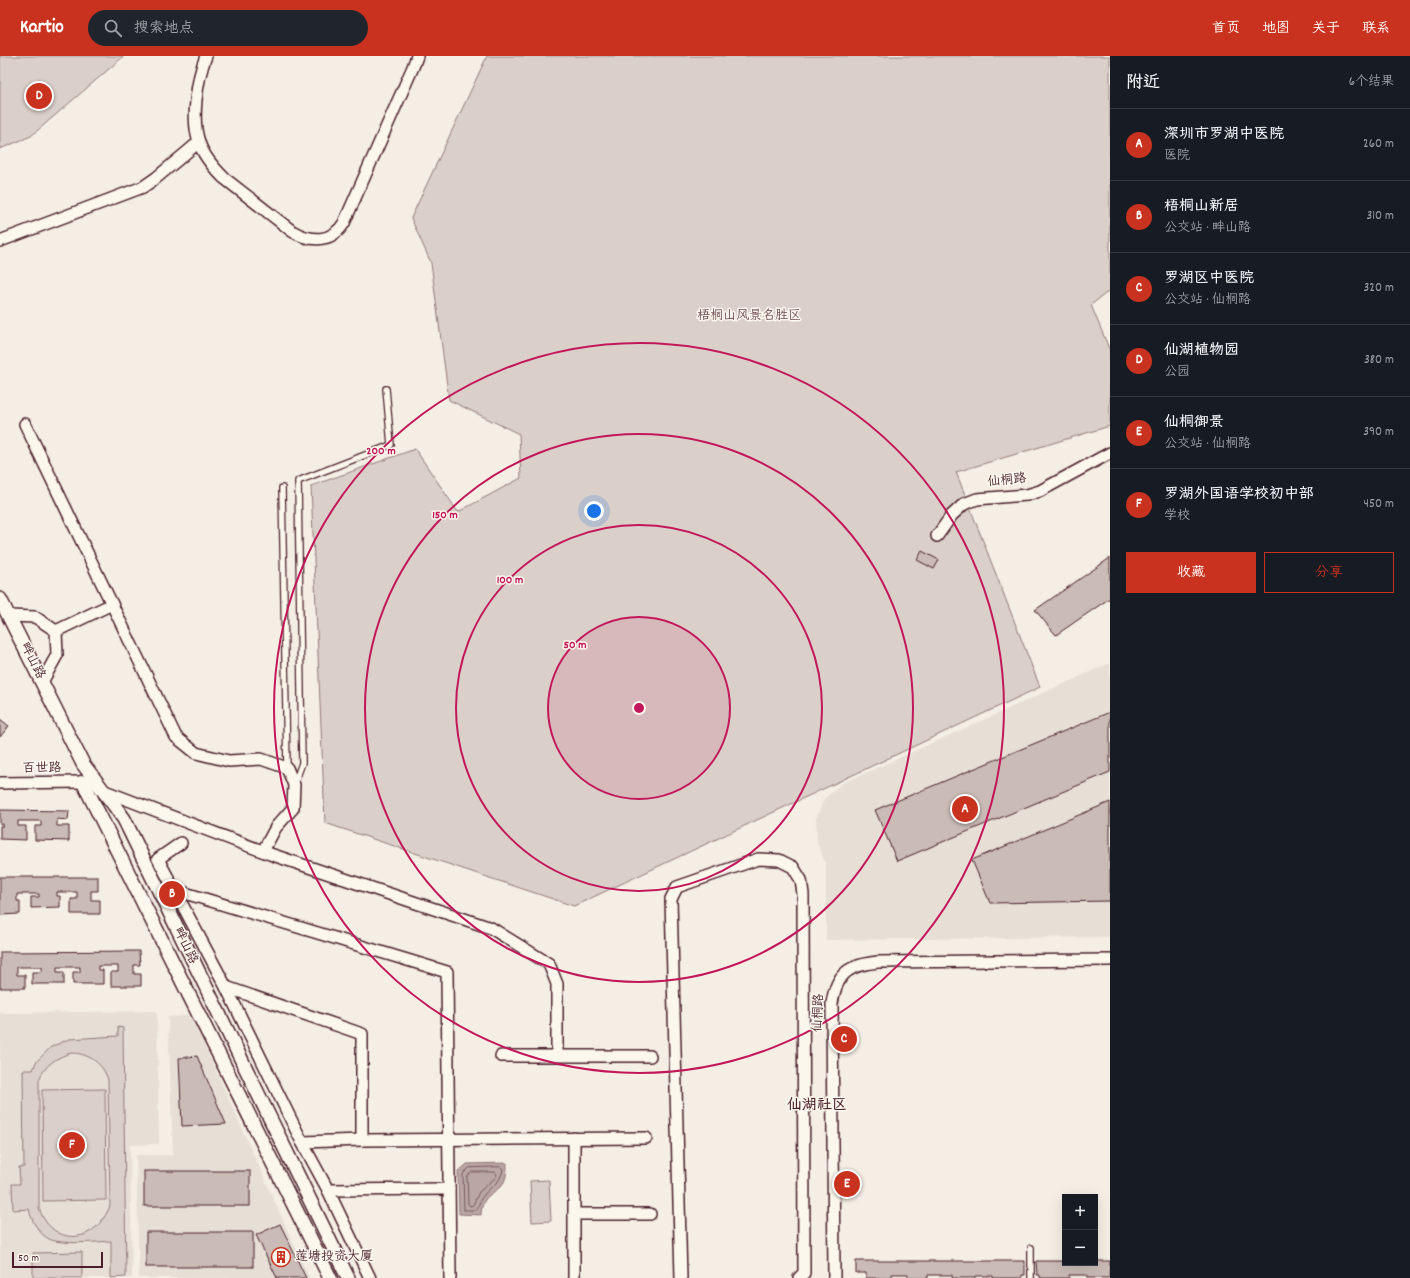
<!DOCTYPE html>
<html lang="zh">
<meta charset="utf-8">
<style>
body{margin:0;font-family:Dekko,"LXGW WenKai TC",sans-serif;background:#20242c;color:#f1f3f6}
.controls{position:absolute;right:12px;bottom:12px;display:grid;overflow:hidden;border-radius:0px;box-shadow:0 4px 16px #0002}
.controls button{width:36px;height:36px;display:grid;place-items:center;padding:0;border:0;border-bottom:1px solid #363941;background:#171b24;color:#f1f3f6;font:20px sans-serif}
.scale{position:absolute;left:12px;bottom:10px;width:91px;box-sizing:border-box;padding-left:4px;border:2px solid #4a1f2b;border-top:0;font-size:11px;line-height:14px;white-space:nowrap;color:#4a1f2b;-webkit-text-stroke:3px #fbf7ec;paint-order:stroke}
.you{position:absolute;left:594px;top:455px;width:14px;height:14px;margin:-10px;border:3px solid #fff;border-radius:50%;background:#1a73e8;box-shadow:0 0 0 6px #1a73e833}
.badge{display:grid;place-items:center;width:26px;height:26px;border-radius:50%;background:#c8321e;color:#fff;font-size:13px;font-weight:700}
.pin{position:absolute;translate:-50% -50%;border:2px solid #fff;box-shadow:0 1px 4px #0006}
.list{margin:0;padding:0;list-style:none}
h2{display:flex;justify-content:space-between;align-items:center;height:52px;margin:0;padding:0 16px;font-size:17px}
h2 small{font-size:13px;font-weight:400;color:#9ea1a6}
.list li{display:grid;grid-template-columns:26px 1fr auto;gap:12px;align-items:center;box-sizing:border-box;height:72px;padding:0 16px;border-top:1px solid #363941}
.list b{display:block;font-size:15px;white-space:nowrap}
.list p{margin:0;font-size:13px;white-space:nowrap;color:#9ea1a6}
.list em{font-size:13px;font-style:normal;color:#9ea1a6}
.actions{display:flex;gap:8px;padding:12px 16px}
.actions a{flex:1;padding:9px 0;border:1px solid #c8321e;border-radius:0px;text-align:center;font-size:14px;color:#c8321e}
.actions .main{background:#c8321e;color:#fff}
.icon{flex:none;width:22px;height:22px;fill:none;stroke:currentColor;stroke-width:2;stroke-linecap:round;stroke-linejoin:round}
.map{position:relative;flex:none;width:1110px;height:1222px;overflow:hidden}
header{display:flex;align-items:center;gap:24px;box-sizing:border-box;height:56px;padding:0 20px;background:#c8321e;color:#fff}
header strong{font-size:19px}
nav{display:flex;gap:22px;margin-inline-start:auto;font-size:14px}
.search{width:280px;height:36px;background:#20242c;display:flex;align-items:center;gap:10px;box-sizing:border-box;padding:0 14px;border-radius:22px;color:#9ea1a6;font-size:15px}
main{display:flex}
aside{flex:1;background:#171b24}
.map>svg:first-child{display:block}
.built{fill:#e7dfd6}
.green{fill:#dbd0c9;stroke:#92787a;fill-rule:evenodd}
.water{fill:#baa7a5;stroke:#8d7174}
.lines{fill:none;stroke-linecap:round;stroke-linejoin:round}
.shore{stroke:#77555c;stroke-width:1}
.building{fill:#cabbb6;stroke:#4a1f2b}
.service-casing{stroke:#4a1f2b;stroke-width:8}
.minor-casing{stroke:#4a1f2b;stroke-width:14}
.tertiary-casing{stroke:#4a1f2b;stroke-width:16}
.service{stroke:#fbf7ec;stroke-width:5.5}
.minor{stroke:#fbf7ec;stroke-width:11}
.tertiary{stroke:#fbf7ec;stroke-width:13}
.ring{fill:none;stroke:#c2185b;stroke-width:2}
.labels{text-anchor:middle;dominant-baseline:central;stroke-width:3;stroke-linejoin:round;paint-order:stroke}
.park-label{font-size:13px;fill:#6e4b52;stroke:#fbf7ec}
.street-label{font-size:13px;fill:#4a1f2b;stroke:#fbf7ec}
.poi-label{font-size:13px;fill:#4a1f2b;stroke:#fbf7ec;text-anchor:start}
.quarter-label{font-size:15px;font-weight:bold;fill:#4a1f2b;stroke:#fbf7ec}
.centre{fill:#c2185b;stroke:#fbf7ec;stroke-width:2}
.ring-label{font-size:12px;text-anchor:middle;font-weight:bold;fill:#c2185b;stroke:#fbf7ec;stroke-width:3;stroke-linejoin:round;paint-order:stroke}
</style>
<header>
<strong>Kartio</strong>
<div class="search"><svg class="icon" aria-label="search" viewBox="0 0 24 24"><circle cx="10" cy="10" r="6"/><path d="M15 15l6 6"/></svg>搜索地点</div>
<nav><a>首页</a><a>地图</a><a>关于</a><a>联系</a></nav>
</header>
<main>
<div class="map">
<svg width="1110" height="1222" viewBox="0 0 1110 1222">
<rect width="100%" height="100%" fill="#f4eee4"/>
<filter id="ink" filterUnits="userSpaceOnUse"><feTurbulence type="fractalNoise" baseFrequency=".025" numOctaves="2"/><feDisplacementMap in="SourceGraphic" scale="8" xChannelSelector="R" yChannelSelector="G"/><feConvolveMatrix kernelMatrix="1 2 1 2 8 2 1 2 1" color-interpolation-filters="sRGB"/></filter>
<g filter="url(#ink)">
<g class="built">
<polygon points="1108,608 1110,608 1110,881 826,884 826,809 817,786 816,763 824,743 841,728"/>
<polygon points="157,955 159,1088 130,1089 132,1222 0,1222 0,957"/>
<polygon points="191,959 309,1222 139,1222 136,1099 173,1099 168,961"/>
</g>
<g class="green">
<polygon points="0,0 124,0 31,80 0,93"/>
<polygon points="487,0 1110,0 1110,234 1091,249 1110,295 1110,370 956,416 1040,631 574,850 325,767 311,430 415,393 458,456 521,422 519,378 449,344 431,207 411,162"/>
<path d="M118 971 123 972 126 1221 111 1222V1185C98 1186 61 1189 49 1183 39 1178 31 1164 29 1153L13 1154 12 1128H20L19 1111H24L23 1014H33L36 1006 51 991 69 983 118 980ZM71 997C88 997 103 1007 108 1024L110 1149C109 1154 106 1158 103 1163 84 1191 49 1184 39 1152V1024C44 1010 56 1001 71 997Z"/>
<polygon points="105,1033 106,1144 43,1145 42,1034"/>
<polygon points="549,1124 551,1165 532,1166 530,1125"/>
<polygon points="82,1196 82,1222 33,1222 33,1197"/>
</g>
<path class="water" d="M507 1107C507 1113 507 1120 504 1126 495 1140 482 1136 481 1159L459 1158 458 1116 467 1108Z"/>
<g class="lines">
<g class="shore">
<path d="M501 1111 503 1113C500 1129 492 1128 484 1139 480 1143 479 1148 477 1154H464L463 1118 469 1112Z"/>
<polygon points="472,1116 495,1116 497,1118 495,1122 479,1136 473,1149 470,1150 468,1148 467,1121"/>
</g>
</g>
<g class="building">
<polygon points="922,495 939,504 934,513 917,504"/>
<polygon points="1110,502 1110,542 1056,579 1035,554"/>
<polygon points="1110,656 1110,716 897,805 875,754"/>
<polygon points="0,663 9,670 0,681"/>
<polygon points="1110,746 1110,845 990,847 972,804"/>
<polygon points="0,754 69,755 68,764 57,763 57,770 69,770 69,785 35,784 35,770 41,770 41,765 18,765 18,770 26,770 26,784 0,783 0,770 3,770 3,768 0,768"/>
<polygon points="0,821 98,821 98,835 91,835 91,844 100,844 100,858 71,858 71,843 77,843 77,836 57,836 57,840 60,840 60,851 31,852 31,841 39,841 39,838 17,838 17,845 20,845 20,858 0,859"/>
<polygon points="139,895 140,909 134,909 134,918 141,918 141,930 111,930 111,916 118,916 118,910 98,910 98,914 103,914 103,928 73,928 73,916 80,916 80,911 57,911 57,916 64,916 64,928 32,928 32,916 42,916 42,911 17,911 17,919 25,919 25,932 0,932 0,896"/>
<polygon points="197,1000 226,1068 182,1070 179,1002"/>
<rect x="144" y="1115" width="106" height="35"/>
<polygon points="280,1168 306,1222 277,1222 256,1179"/>
<rect x="146" y="1176" width="107" height="35"/>
<polygon points="856,1205 1025,1205 1025,1219 1022,1219 1022,1222 993,1222 993,1220 975,1220 975,1222 952,1222 952,1219 928,1219 928,1222 908,1222 908,1218 892,1218 892,1222 866,1222 866,1217 856,1217"/>
<polygon points="1036,1205 1065,1205 1065,1207 1095,1207 1095,1205 1110,1205 1109,1222 1087,1222 1087,1219 1069,1219 1069,1222 1040,1222 1040,1219 1037,1219"/>
</g>
<g class="lines">
<g class="service-casing">
<g id="service">
<polyline points="282,432 287,712"/>
<polyline points="294,729 302,707 298,425 391,389 386,333"/>
<polyline points="1031,1192 1031,1222"/>
</g>
</g>
<g class="minor-casing">
<g id="minor">
<path d="M206 0C197 23 191 63 199 86 203 100 214 112 224 122L292 175C310 186 332 187 344 167L413 11 417 0"/>
<polyline points="0,185 143,131 156,122 199,86"/>
<polyline points="25,368 176,681 196,697 229,705 261,703 287,712 294,729 293,752 276,771 263,795"/>
<polyline points="937,480 952,459 964,448 977,443 1027,439 1040,435 1110,397"/>
<polyline points="9,560 35,561 56,575 57,599 42,626"/>
<polyline points="56,575 112,548"/>
<polyline points="0,727 83,726"/>
<polyline points="102,734 270,798 491,872 549,908 557,928 557,999"/>
<polyline points="181,787 158,803 226,931 302,1086 328,1134 370,1222"/>
<polyline points="175,834 447,916 450,1222"/>
<polyline points="226,931 362,978 362,1084"/>
<polyline points="501,1000 650,1000"/>
<polyline points="574,1082 574,1222"/>
<polyline points="302,1086 362,1084 646,1082"/>
<polyline points="328,1134 449,1133"/>
<polyline points="574,1158 650,1158"/>
<polyline points="681,1222 671,843 677,831 758,803 779,804 793,811 801,824 803,838 804,1217 799,1222"/>
<path d="M834 1222 832 948C836 917 849 909 878 906L1110 904"/>
</g>
</g>
<g class="tertiary-casing">
<g id="tertiary">
<polyline points="0,543 83,708 114,749 124,763 348,1222"/>
<polyline points="83,726 330,1222"/>
</g>
</g>
<use href="#service" class="service"/>
<use href="#minor" class="minor"/>
<use href="#tertiary" class="tertiary"/>
</g>
</g>
<circle cx="639" cy="652" r="91" fill="#c2185b" fill-opacity=".12"/>
<g class="ring">
<circle cx="639" cy="652" r="91"/>
<circle cx="639" cy="652" r="183"/>
<circle cx="639" cy="652" r="274"/>
<circle cx="639" cy="652" r="365"/>
</g>
<defs>
<g id="building-ring" transform="scale(1)"><circle r="9.5" fill="#fbf7ec" stroke="#c8321e" stroke-width="1.5"/><path d="M-4-6H4V6H1V3H-1V6H-4ZM-2.5-4.3h1.7v1.8h-1.7ZM.8-4.3h1.7v1.8H.8ZM-2.5-1h1.7V.8h-1.7ZM.8-1h1.7V.8H.8Z" fill="#c8321e"/></g>
</defs>
<g fill-rule="evenodd">
<use href="#building-ring" x="281" y="1201"/>
</g>
<g class="labels">
<g class="park-label">
<text x="749" y="260">梧桐山风景名胜区</text>
</g>
<g class="street-label">
<text transform="translate(1007 425) rotate(-6)">仙桐路</text>
<text transform="translate(32 605) rotate(63)">畔山路</text>
<text transform="translate(42 713) rotate(-1)">百世路</text>
<text transform="translate(185 890) rotate(64)">畔山路</text>
<text transform="translate(819 957) rotate(-87)">仙桐路</text>
</g>
<g class="poi-label">
<text x="295" y="1201">莲塘投资大厦</text>
</g>
<g class="quarter-label">
<text x="817" y="1050">仙湖社区</text>
</g>
</g>
<circle cx="639" cy="652" r="6" class="centre"/>
<g class="ring-label">
<text x="381" y="398">200 m</text>
<text x="445" y="462">150 m</text>
<text x="510" y="527">100 m</text>
<text x="575" y="592">50 m</text>
</g>
</svg>
<div class="controls">
<button>+</button>
<button>−</button>
</div>
<div class="scale">50 m</div>
<div class="you"></div>
<div class="pin badge" style="left:965px;top:753px">A</div>
<div class="pin badge" style="left:172px;top:838px">B</div>
<div class="pin badge" style="left:844px;top:983px">C</div>
<div class="pin badge" style="left:39px;top:40px">D</div>
<div class="pin badge" style="left:847px;top:1128px">E</div>
<div class="pin badge" style="left:72px;top:1089px">F</div>
</div>
<aside>
<h2>附近<small>6个结果</small></h2>
<ul class="list">
<li><span class="badge">A</span><div><b>深圳市罗湖中医院</b><p>医院</p></div><em>260 m</em></li>
<li><span class="badge">B</span><div><b>梧桐山新居</b><p>公交站 · 畔山路</p></div><em>310 m</em></li>
<li><span class="badge">C</span><div><b>罗湖区中医院</b><p>公交站 · 仙桐路</p></div><em>320 m</em></li>
<li><span class="badge">D</span><div><b>仙湖植物园</b><p>公园</p></div><em>380 m</em></li>
<li><span class="badge">E</span><div><b>仙桐御景</b><p>公交站 · 仙桐路</p></div><em>390 m</em></li>
<li><span class="badge">F</span><div><b>罗湖外国语学校初中部</b><p>学校</p></div><em>450 m</em></li>
</ul>
<div class="actions"><a class="main">收藏</a><a>分享</a></div>
</aside>
</main>
